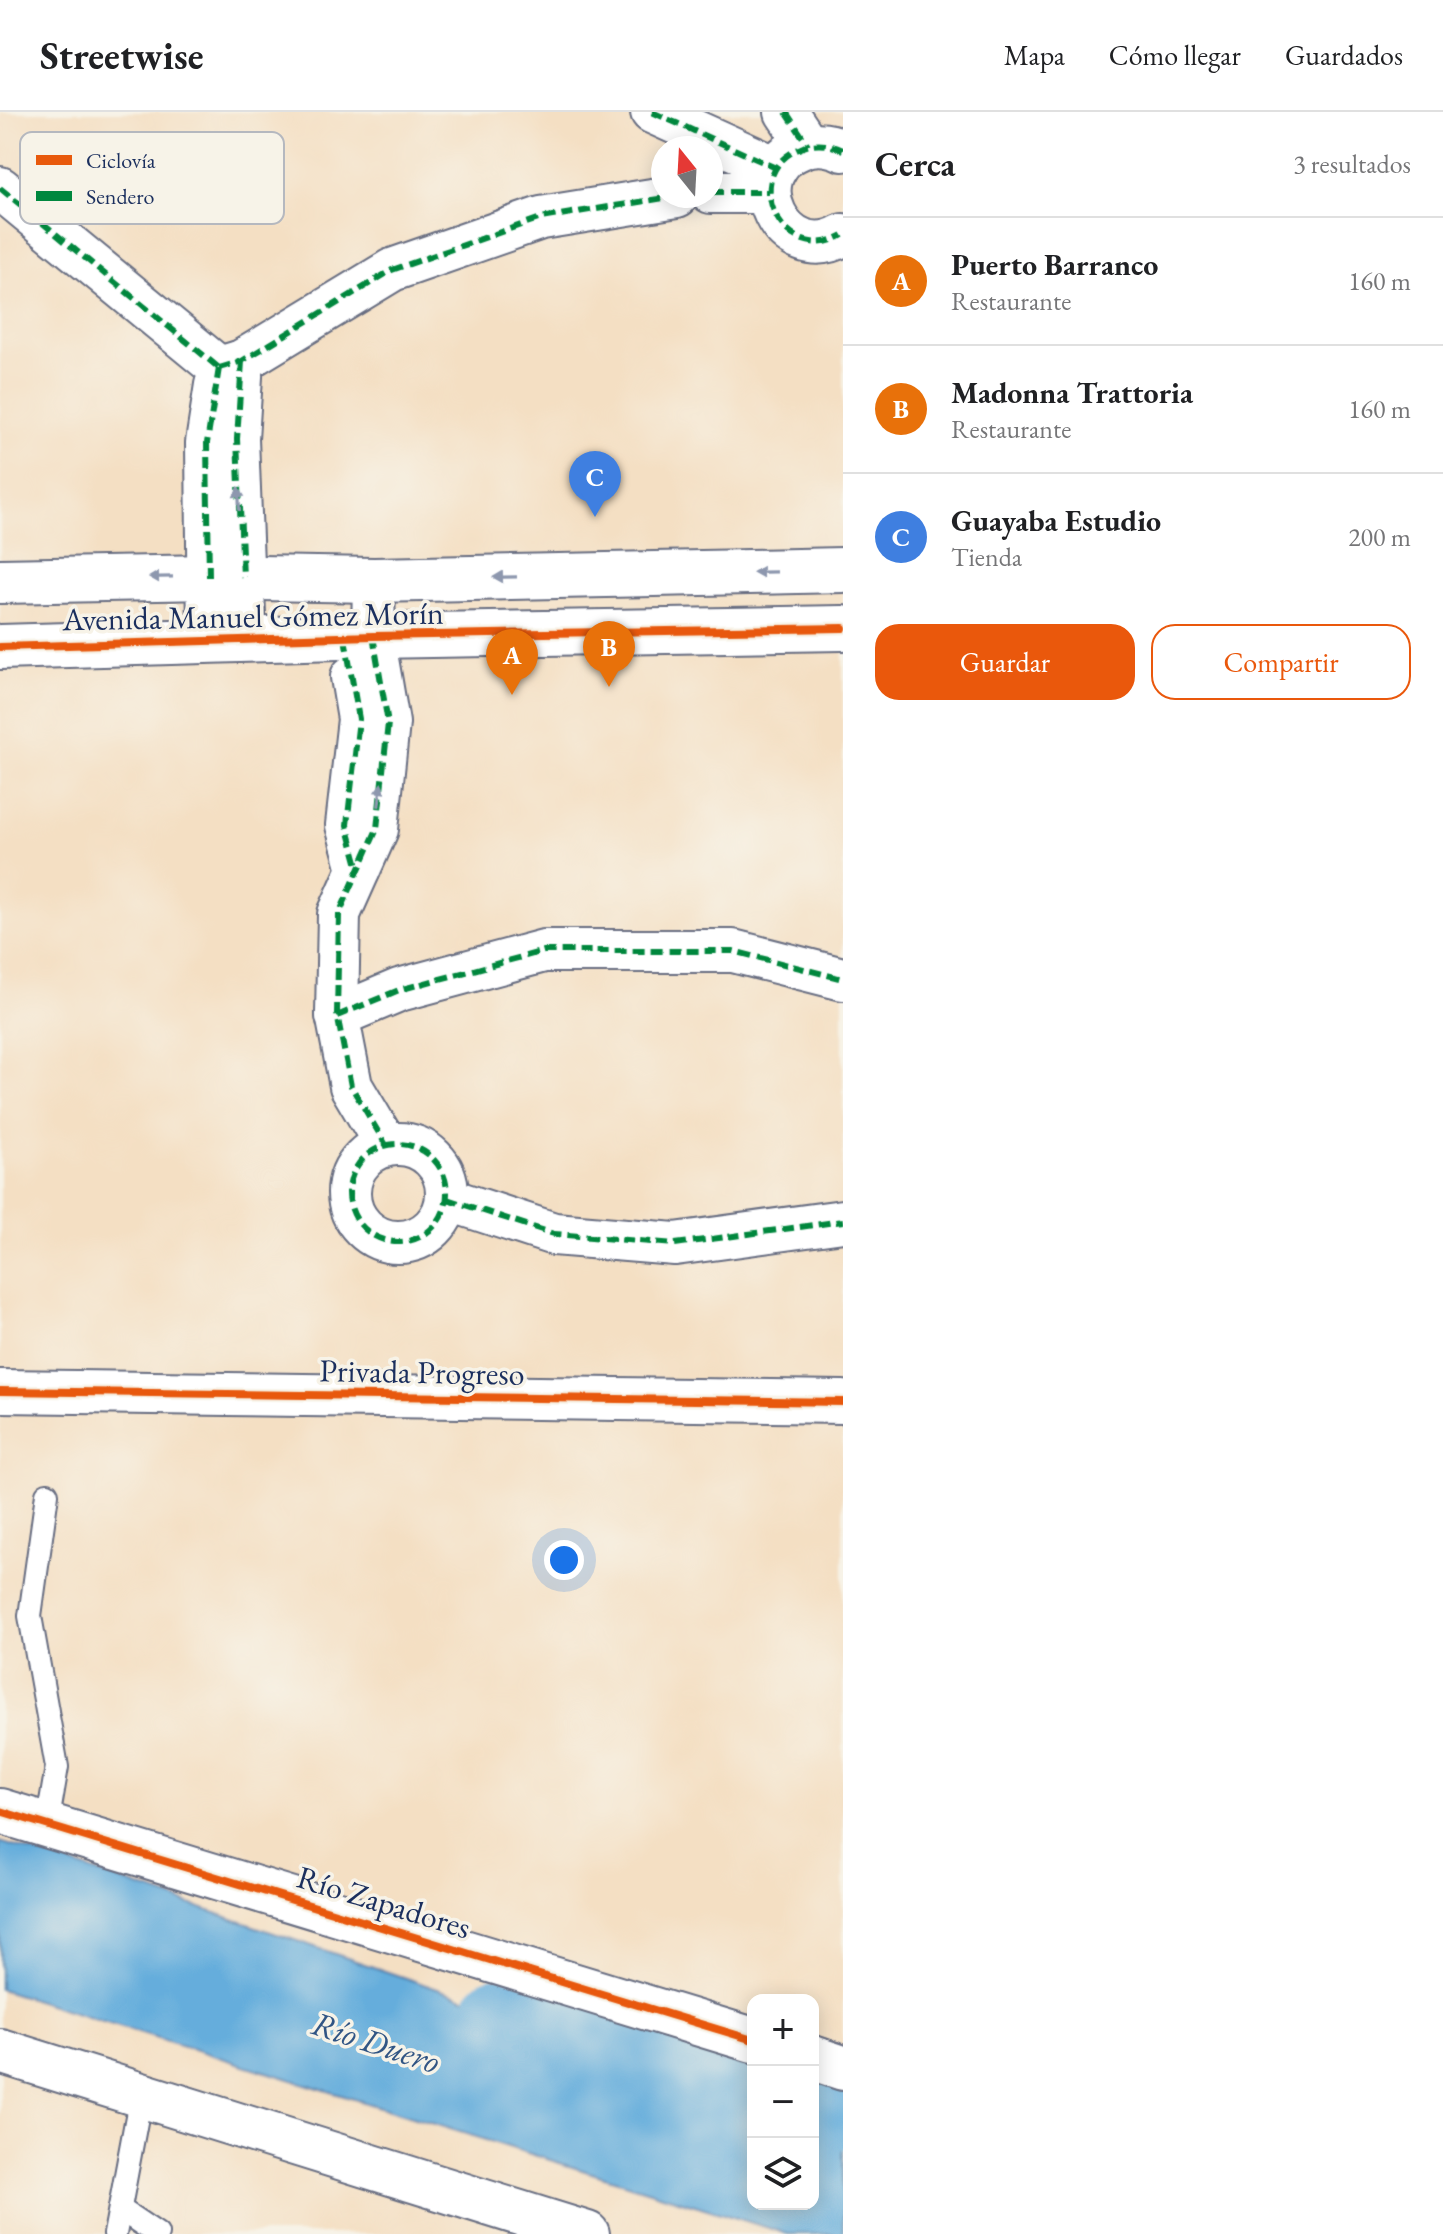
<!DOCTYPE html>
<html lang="es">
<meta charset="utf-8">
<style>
body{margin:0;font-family:"EB Garamond",serif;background:#f2f2f2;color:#202124}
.controls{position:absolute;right:24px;bottom:24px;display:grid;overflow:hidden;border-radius:16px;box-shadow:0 4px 20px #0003}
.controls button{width:72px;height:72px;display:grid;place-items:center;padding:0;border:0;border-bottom:2px solid #e0e0e0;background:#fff;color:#202124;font:40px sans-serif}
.compass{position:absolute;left:651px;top:24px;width:72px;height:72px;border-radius:50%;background:#fff;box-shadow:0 4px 20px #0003;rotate:342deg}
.you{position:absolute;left:564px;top:1448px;width:28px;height:28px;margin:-20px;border:6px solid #fff;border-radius:50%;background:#1a73e8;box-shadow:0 0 0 12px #1a73e833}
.badge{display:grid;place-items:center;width:52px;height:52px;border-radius:50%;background:#ea580c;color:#fff;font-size:26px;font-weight:700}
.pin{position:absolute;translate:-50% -66px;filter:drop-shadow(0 2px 4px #0008)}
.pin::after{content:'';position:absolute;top:42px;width:28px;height:24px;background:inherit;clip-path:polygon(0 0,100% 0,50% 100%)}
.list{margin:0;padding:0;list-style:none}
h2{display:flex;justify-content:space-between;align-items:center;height:104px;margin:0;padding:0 32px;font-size:34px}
h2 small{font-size:26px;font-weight:400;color:#757577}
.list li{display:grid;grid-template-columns:52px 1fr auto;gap:24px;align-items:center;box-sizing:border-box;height:128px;padding:0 32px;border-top:2px solid #e0e0e0}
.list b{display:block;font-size:30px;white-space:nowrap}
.list p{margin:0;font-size:26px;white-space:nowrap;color:#757577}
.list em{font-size:26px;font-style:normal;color:#757577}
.actions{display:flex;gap:16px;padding:24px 32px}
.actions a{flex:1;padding:18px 0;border:2px solid #ea580c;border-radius:24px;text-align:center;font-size:28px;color:#ea580c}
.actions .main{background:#ea580c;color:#fff}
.icon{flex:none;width:44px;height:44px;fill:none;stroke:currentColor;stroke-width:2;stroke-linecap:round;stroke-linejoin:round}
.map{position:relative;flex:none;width:843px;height:2122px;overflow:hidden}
header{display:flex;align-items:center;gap:48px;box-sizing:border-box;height:112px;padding:0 40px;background:#fff;border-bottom:2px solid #e0e0e0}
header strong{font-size:38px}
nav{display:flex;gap:44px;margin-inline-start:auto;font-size:28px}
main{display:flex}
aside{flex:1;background:#fff}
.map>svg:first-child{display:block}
.water{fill:#65addc;stroke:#406e9d;stroke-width:2}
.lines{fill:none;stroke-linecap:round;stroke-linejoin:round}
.river{stroke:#65addc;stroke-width:64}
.service-casing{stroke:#676d81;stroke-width:26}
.minor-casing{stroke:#676d81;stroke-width:46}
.tertiary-casing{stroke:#676d81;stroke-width:48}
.service{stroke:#fff;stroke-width:22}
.minor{stroke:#fff;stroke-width:42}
.tertiary{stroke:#fff;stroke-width:44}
.quiet{stroke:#00873e;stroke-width:6;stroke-dasharray:12 6;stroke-linecap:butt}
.cycleway-casing{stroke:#f7f3e8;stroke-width:13}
.cycleway{stroke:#e8590c;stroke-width:8}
.oneway{fill:#8d97ae}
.labels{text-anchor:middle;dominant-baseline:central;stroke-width:7;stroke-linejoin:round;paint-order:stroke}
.street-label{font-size:32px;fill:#1b2f5e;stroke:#f7f3e8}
.water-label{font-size:34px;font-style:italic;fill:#315584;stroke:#f7f3e8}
.key{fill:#f7f3e8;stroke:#b5b8bf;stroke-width:2}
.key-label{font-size:22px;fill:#1b2f5e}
</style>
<header>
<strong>Streetwise</strong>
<nav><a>Mapa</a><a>Cómo llegar</a><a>Guardados</a></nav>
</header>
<main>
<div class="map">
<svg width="843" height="2122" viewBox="0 0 843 2122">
<rect width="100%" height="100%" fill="#f7f3e8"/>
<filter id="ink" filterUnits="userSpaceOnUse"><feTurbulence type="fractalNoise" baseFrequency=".0125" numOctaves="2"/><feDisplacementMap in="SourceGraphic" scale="16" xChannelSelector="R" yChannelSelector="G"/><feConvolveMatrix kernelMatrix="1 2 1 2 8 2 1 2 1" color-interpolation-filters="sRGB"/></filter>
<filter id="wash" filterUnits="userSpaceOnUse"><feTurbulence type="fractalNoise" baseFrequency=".006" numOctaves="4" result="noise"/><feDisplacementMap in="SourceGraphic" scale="32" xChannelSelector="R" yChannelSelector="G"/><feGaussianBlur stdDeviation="1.8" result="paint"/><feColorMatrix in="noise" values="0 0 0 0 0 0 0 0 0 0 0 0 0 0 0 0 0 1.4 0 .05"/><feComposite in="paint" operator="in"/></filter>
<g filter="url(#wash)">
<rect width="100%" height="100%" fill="#f4dfc3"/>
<polygon class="water" points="0,1730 78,1754 461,1885 753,1979 753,2092 813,2092 813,1998 843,2007 843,2122 788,2122 0,1877"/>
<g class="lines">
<g class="river">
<polyline points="496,1897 753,1977"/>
<polyline points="813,1996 843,2005"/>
</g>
</g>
</g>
<g filter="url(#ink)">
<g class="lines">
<g class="service-casing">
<g id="service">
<polyline points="47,1713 57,1655 30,1504 47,1382"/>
<polyline points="120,2097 157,2122"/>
<polyline points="115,2122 141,1983"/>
</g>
</g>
<g class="minor-casing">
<g id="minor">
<polyline points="652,0 776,56"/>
<polyline points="786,0 808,33"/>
<path d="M843 38C830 32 815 30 801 36 736 61 783 158 843 123"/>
<polyline points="0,76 219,256"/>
<polyline points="711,80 769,80"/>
<polyline points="242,249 237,327 245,527"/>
<polyline points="219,256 242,249 392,158 541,106 677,84"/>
<polyline points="374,468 373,524 388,611 377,717 339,802 337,902 351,974 386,1033"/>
<polyline points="209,528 207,331 216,273"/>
<polyline points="352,565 359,607 347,713 359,757"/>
<polyline points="337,904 399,878 544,839 733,839 843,867"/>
<circle cx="398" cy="1081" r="49"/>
<polyline points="447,1087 554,1122 675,1132 843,1109"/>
<polyline points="0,1279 843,1290"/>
</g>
</g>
<g class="tertiary-casing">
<g id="tertiary">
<polyline points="0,469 209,465 374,468 843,458"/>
<polyline points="0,535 373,524 843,516"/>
<polyline points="0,1699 753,1928"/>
<polyline points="0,1939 587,2122"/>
<polyline points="813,1946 843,1956"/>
</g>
</g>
<use href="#service" class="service"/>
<use href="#minor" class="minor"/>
<use href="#tertiary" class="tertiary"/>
<g class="quiet">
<polyline points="652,0 776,56"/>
<polyline points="786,0 808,33"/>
<path d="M843 38C830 32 815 30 801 36 736 61 783 158 843 123"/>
<polyline points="0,76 219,256"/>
<polyline points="711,80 769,80"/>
<polyline points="242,249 237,327 243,465"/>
<polyline points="219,256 242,249 392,158 541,106 677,84"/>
<polyline points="209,465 207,331 219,256"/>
<polyline points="373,524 388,611 377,717 339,802 337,902 351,974 386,1033"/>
<polyline points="345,526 359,607 347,713 359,757"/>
<polyline points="337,904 399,878 544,839 733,839 843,867"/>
<circle cx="398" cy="1081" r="49"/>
<polyline points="447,1087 554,1122 675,1132 843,1109"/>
</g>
<g class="cycleway-casing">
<g id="cycleway">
<polyline points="0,535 373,524 843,516"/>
<polyline points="0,1279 843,1290"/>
<polyline points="0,1699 753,1928"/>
</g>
</g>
<use href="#cycleway" class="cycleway"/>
</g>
<defs><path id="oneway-solid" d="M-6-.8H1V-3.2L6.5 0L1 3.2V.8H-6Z" transform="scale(2)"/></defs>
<g class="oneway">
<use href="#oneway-solid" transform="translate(239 387) rotate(-92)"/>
<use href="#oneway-solid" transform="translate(765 460) rotate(179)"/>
<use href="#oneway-solid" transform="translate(161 465) rotate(179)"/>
<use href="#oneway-solid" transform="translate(505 465) rotate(179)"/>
<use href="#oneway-solid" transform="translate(380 683) rotate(-84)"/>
</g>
</g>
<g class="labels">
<g class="street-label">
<text transform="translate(253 504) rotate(-1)">Avenida Manuel Gómez Morín</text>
<text transform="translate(422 1260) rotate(1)">Privada Progreso</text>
<text transform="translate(384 1790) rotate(17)">Río Zapadores</text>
</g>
<g class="water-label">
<text transform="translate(376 1930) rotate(18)">Río Duero</text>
</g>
</g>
<rect x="20" y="20" width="264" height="92" rx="12" class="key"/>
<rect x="36" y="43" width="36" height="10" fill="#e8590c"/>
<rect x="36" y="79" width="36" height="10" fill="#00873e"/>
<g class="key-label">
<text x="86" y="56">Ciclovía</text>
<text x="86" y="92">Sendero</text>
</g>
</svg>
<div class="controls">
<button>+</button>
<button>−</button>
<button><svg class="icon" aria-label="layers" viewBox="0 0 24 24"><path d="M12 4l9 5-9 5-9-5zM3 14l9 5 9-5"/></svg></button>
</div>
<svg class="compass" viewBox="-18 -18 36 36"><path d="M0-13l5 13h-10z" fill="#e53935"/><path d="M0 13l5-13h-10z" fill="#757577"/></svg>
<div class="you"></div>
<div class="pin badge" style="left:512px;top:583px;background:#e8710a">A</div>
<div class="pin badge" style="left:609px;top:575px;background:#e8710a">B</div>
<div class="pin badge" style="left:595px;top:405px;background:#3f7fe0">C</div>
</div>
<aside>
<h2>Cerca<small>3 resultados</small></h2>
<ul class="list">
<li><span class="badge" style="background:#e8710a">A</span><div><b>Puerto Barranco</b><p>Restaurante</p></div><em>160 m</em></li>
<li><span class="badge" style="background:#e8710a">B</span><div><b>Madonna Trattoria</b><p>Restaurante</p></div><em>160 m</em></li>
<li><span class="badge" style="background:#3f7fe0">C</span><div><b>Guayaba Estudio</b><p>Tienda</p></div><em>200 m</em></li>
</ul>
<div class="actions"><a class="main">Guardar</a><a>Compartir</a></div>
</aside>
</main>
